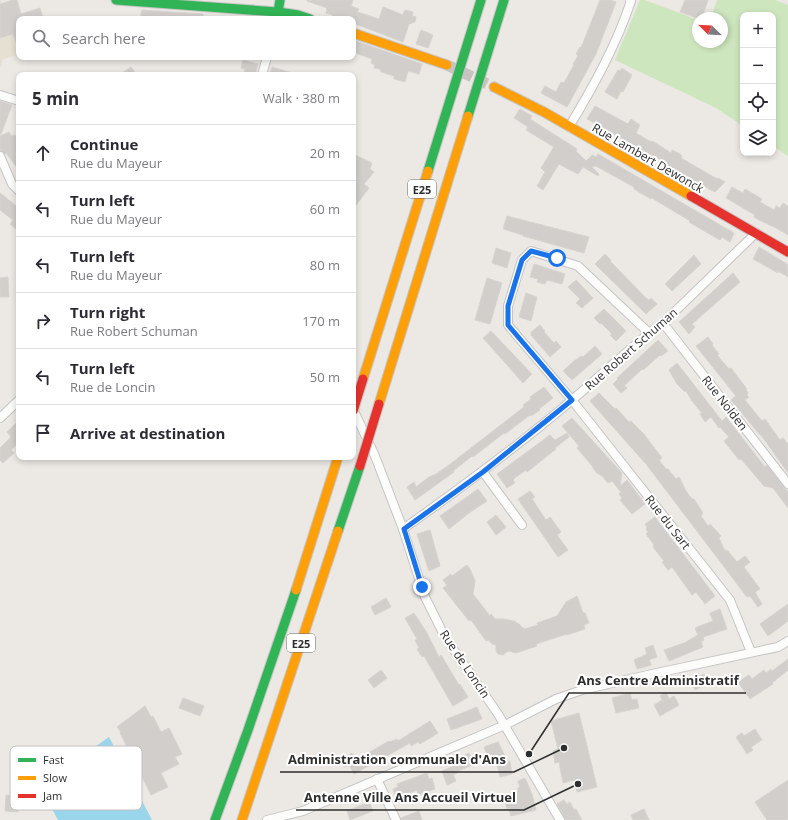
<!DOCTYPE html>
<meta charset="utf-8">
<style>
body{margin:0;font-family:"Open Sans",sans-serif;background:#f2f2f3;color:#2b2b33}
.controls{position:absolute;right:12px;top:12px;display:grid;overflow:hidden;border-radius:8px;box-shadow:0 2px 6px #0003}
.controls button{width:36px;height:36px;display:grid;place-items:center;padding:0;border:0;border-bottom:1px solid #e1e1e2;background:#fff;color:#2b2b33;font:20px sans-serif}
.compass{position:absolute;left:692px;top:12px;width:36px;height:36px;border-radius:50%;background:#fff;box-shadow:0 2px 6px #0003;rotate:294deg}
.stop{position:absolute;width:12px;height:12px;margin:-9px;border:3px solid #1a73e8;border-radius:50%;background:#fff}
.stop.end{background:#1a73e8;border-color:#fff;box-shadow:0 1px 4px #0008}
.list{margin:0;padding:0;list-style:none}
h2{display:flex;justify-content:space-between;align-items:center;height:52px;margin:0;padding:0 16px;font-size:17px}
h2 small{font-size:13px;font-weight:400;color:#7c7c81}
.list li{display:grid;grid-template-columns:26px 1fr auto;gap:12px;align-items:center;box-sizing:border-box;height:56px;padding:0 16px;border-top:1px solid #e1e1e2}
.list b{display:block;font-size:15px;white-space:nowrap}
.list p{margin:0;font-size:13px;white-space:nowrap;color:#7c7c81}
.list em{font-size:13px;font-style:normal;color:#7c7c81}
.icon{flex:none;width:22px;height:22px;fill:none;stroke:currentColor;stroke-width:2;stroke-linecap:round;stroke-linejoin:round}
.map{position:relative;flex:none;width:788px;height:820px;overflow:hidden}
.search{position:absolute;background:#fff;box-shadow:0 2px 6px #0003;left:16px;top:16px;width:340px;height:44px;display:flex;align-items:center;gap:10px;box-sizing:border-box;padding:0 14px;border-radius:8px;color:#7c7c81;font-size:15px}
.panel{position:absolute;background:#fff;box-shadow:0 2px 6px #0003;left:16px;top:72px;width:340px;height:388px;border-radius:8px}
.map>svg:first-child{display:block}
.education{fill:#e6e0d3}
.green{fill:#cee6be}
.water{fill:#99d6ec}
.building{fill:#d1cecb;stroke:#d7d4d0}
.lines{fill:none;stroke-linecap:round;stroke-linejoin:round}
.secondary-tunnel{stroke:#c6c3c0;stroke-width:11;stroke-dasharray:11 5.5;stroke-linecap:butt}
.street-casing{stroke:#c5c4c5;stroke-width:10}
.fast-casing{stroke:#c5c4c5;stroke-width:11}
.slow-casing{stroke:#c5c4c5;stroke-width:11}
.jam-casing{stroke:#c5c4c5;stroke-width:11}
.street{stroke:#fcfcfb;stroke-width:8}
.fast{stroke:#30b455;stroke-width:9}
.slow{stroke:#ff9f0a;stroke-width:9}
.jam{stroke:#e5322d;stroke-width:9}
.jam-bridge-casing{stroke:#c6c5c4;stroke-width:11;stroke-linecap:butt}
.jam-bridge{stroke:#e5322d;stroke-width:9}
.route{stroke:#1a73e8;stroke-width:5}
.labels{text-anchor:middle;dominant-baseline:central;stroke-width:4;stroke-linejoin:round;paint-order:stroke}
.shield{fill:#fff;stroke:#6d6d6d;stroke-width:1}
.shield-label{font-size:11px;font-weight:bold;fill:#2e2e2e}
.street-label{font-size:12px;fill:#2e2e2e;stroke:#fff}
.key{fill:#fff;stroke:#c0c0c0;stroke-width:1}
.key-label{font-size:11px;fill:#2e2e2e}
.leader{fill:none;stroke:#2e2e2e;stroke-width:1.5}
.callout-dot{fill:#2e2e2e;stroke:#fff;stroke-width:1.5}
.callout-label{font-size:13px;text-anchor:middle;font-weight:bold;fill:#2e2e2e;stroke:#fff;stroke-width:4;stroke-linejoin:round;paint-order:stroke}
</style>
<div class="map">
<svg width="788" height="820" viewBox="0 0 788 820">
<rect width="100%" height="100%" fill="#ece8e4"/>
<polygon class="education" points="0,0 1,0 2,3 17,0 23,19 19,19 19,55 3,59 0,68"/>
<polygon class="green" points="640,0 645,0 698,20 698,42 722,42 722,18 711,18 717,0 775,0 788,5 788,156 773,146 773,15 743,15 743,126 716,108 615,60"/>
<polygon class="water" points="109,737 152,820 58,820 40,786"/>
<g class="building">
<polygon points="13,0 17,0 21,14 40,8 43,19 19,19 19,47 18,47 13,34 0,38 0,4"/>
<polygon points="307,0 353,0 351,6 359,9 357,12 379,19 383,7 403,15 405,10 413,12 412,16 416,17 415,22 409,24 403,42 353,23 353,19 337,19 332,17 333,15 326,13 327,8 307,1"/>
<polygon points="600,0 610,0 616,2 596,54 567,107 541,93 545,86 556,92 561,82 564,83 574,65 573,64 578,56 576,54 580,47 581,48"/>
<polygon points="685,0 708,0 702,18 697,18 680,12"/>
<polygon points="142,10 203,14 203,19 140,19"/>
<polygon points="421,30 433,35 428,48 416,44"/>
<polygon points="353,40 422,64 419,74 408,71 405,82 394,79 394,76 381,72 380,69 374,68 375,65 371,63 372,59 353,52"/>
<polygon points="243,60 258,64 255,75 244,75 245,69 241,68"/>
<polygon points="131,67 137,75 119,75"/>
<polygon points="272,67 292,73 292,75 270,75"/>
<polygon points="622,68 632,75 623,92 621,91 617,99 605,92 618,70 620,71"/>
<polygon points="0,101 12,105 1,134 0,134"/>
<polygon points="595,106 628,124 631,119 640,125 636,133 649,141 654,142 671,153 672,150 680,154 682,156 681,158 717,179 718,178 725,182 715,192 678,173 661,160 587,119"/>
<polygon points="520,109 532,116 530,119 577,149 576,151 586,161 592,155 596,157 598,154 734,233 730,242 722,237 720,240 706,232 689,222 690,221 652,198 651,199 634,189 634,187 596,166 592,167 599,174 598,176 583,167 578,174 559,164 543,190 537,186 545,172 541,168 554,147 526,130 528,127 514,118"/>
<polygon points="9,132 11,136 15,135 19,144 19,170 6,153 5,154 0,150 0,136"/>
<polygon points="353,154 372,163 370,169 374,172 364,184 369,188 353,209"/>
<polygon points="732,187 743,193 745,189 762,199 760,202 774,210 776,206 780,208 783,203 788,206 788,235 774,227 759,220 754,217 755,215 726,198"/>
<polygon points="0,193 19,208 19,226 16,229 10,224 13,220 0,210"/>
<polygon points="507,216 589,237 584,253 523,236 523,235 503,229"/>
<polygon points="759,247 787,264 788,277 778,271 778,273 753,259"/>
<polygon points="496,248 511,253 507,268 492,263"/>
<polygon points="605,254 611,260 610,261 646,298 649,300 651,298 657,304 646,314 595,264"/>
<polygon points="694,255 701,264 672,291 665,284"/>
<polygon points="534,264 565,274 562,284 547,280 545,284 537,282 538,279 530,277"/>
<polygon points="733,273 740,282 692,324 695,327 689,334 679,322"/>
<polygon points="8,277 9,297 0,297 0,278"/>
<polygon points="487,278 502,283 490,324 475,320"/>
<polygon points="576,280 593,298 582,308 576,303 580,299 568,287"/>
<polygon points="526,293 537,297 531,321 519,317"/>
<polygon points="604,309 626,331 616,341 610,335 612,334 601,323 600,324 594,318"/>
<polygon points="540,325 545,331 544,332 554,343 556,341 561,347 550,357 531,335 531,332"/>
<polygon points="491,331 532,374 523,383 483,338"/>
<polygon points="708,337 713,344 712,345 719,354 717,355 729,369 731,368 747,389 746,390 748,393 747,395 749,397 745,400 762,421 765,419 780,440 783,438 788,444 788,473 761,435 760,435 731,400 736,396 696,346"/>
<polygon points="658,340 668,351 661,356 660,355 643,370 642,369 624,386 627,388 621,393 613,384 618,379 617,378"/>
<polygon points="595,346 602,354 572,380 563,371 575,360 576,360 581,356 583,357"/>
<polygon points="677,363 722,421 726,417 765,467 767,465 788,492 788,508 773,488 764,486 741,459 739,460 724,441 729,437 720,427 719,428 711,417 705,422 700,414 702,413 692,401 686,391 685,392 677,384 669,370"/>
<polygon points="544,387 553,398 539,409 540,410 531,416 530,415 505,434 504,433 473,457 472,456 453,471 454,472 415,500 407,487 414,482 416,487 429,477 436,474 449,465 524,407 523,405 531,399 530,397"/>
<polygon points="599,393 615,409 616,408 629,422 631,421 643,433 662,458 659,460 666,469 668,469 676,479 679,477 686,491 692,499 694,499 703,513 701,516 708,526 710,524 721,536 719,538 725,551 727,550 737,562 745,556 750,562 744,567 760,589 755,592 762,604 758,607 750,596 747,597 646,464 590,401"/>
<polygon points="572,418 622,473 620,486 627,480 645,504 632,514 620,500 622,498 619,494 621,492 612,481 608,483 602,476 597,473 593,468 593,467 577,448 579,446 562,426"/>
<polygon points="19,420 19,445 18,443 11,450 14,453 3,463 0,460 0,448 11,437 7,432"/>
<polygon points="567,433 569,437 555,448 556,449 527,472 526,470 516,477 513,480 515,483 507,488 497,474 550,435 555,440"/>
<polygon points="478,489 487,501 469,513 449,529 440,516"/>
<polygon points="530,491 535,497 532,499 546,520 550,517 561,532 557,535 568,550 558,557 518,499"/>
<polygon points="496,515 506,527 496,535 487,522"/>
<polygon points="655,517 715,596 705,604 696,592 692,595 672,567 668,570 662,562 664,561 653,547 654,545 646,534 648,532 646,529 647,528 645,524"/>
<polygon points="430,530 440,566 429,571 417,534"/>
<polygon points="467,565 471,571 475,581 473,594 490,616 491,614 495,619 504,619 514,621 519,624 524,629 538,625 537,623 557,616 566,602 577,596 583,613 585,613 589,623 584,625 585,629 567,635 567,634 536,644 537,646 516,653 508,651 503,655 498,654 496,651 496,645 492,644 489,640 486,641 471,620 469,621 443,588 447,585 443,580 451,574 452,576"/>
<polygon points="386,598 391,607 375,615 371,607"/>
<polygon points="788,604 788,621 768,636 760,624"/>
<polygon points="720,609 727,629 703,637 704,640 701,642 703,647 669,661 664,650 684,643 698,635 695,628 713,621 710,613"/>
<polygon points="414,613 427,633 439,657 441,655 459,685 460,684 468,697 453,706 424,656 422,657 417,649 419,648 415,640 417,639 405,618"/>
<polygon points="653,645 657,657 649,660 651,665 637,669 634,660 647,654 645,648"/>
<polygon points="788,659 788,670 772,683 773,684 750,699 738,682 749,675 752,679 764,670 766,673 771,669 772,671"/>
<polygon points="381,670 387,678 374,688 368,680"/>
<polygon points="704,674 708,683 695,690 691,681"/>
<polygon points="666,692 669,699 674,696 679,705 660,716 654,705 662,700 660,696"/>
<polygon points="630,693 632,700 637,699 639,708 616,713 612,698"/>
<polygon points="183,698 204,706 200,716 179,708"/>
<polygon points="145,706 151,717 153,716 161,732 169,728 182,754 175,757 179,764 161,773 168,787 151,795 120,733 121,732 117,727"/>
<polygon points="477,707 482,719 451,730 447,719"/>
<polygon points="579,713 597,787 577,792 574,780 563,783 559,762 555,763 553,751 558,749 551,721"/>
<polygon points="430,721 438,733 420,744 418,742 411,746 410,743 354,774 349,765 344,767 340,760 352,753 356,760 389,741 390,742 397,739 398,741"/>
<polygon points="755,729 762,740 751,747 753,750 747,754 736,737 742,733 744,736"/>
<polygon points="498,742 508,762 510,761 512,774 500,777 497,764 491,765 484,747"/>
<polygon points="469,753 474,764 456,772 452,761"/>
<polygon points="454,766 457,773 453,775 456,781 447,785 442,771"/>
<polygon points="427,773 429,779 432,778 435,789 418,795 417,790 396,798 393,789 398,787 397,784"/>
<polygon points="525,778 532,794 536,810 511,816 509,808 507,809 503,795 518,791 518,788 520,787 518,781"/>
<polygon points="788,780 788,820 767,820 755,802"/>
<polygon points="6,795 19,796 18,812 5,811"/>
<polygon points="564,800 567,804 570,802 574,810 576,809 582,820 566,820 557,804"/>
<polygon points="369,802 373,811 350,820 347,811"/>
<polygon points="644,809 649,820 633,820 631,815"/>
<polygon points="419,811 422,820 401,820 401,818"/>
</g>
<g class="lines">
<polyline class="secondary-tunnel" points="447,65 494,87"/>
<g class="street-casing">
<g id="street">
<polyline points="262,75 267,57"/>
<polyline points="0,95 19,101"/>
<path d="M569 127C593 87 616 46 631 1L630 0"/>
<polyline points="0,156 12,184 19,191"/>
<polyline points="663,323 788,484"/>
<polyline points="649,333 578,266 531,251 522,260 508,306 508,325 572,400 730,600 751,652"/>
<polyline points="353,409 375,456 403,529 425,597 445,637 498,714 560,820"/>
<polyline points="0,418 19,400"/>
<polyline points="483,472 522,525"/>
<path d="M403 529C461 488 518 446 572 400 603 374 631 346 663 323L756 233"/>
<polyline points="377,779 396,820"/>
<polyline points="267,820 303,811 505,725 556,699 582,690 652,674 778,647 788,641"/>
</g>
</g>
<g class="fast-casing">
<g id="fast">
<polyline points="116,0 278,12 298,15 310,19"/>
<polyline points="278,12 280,0"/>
<polyline points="468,116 504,0"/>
<polyline points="428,171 481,0"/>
<polyline points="338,531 360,466"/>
<polyline points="215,820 248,730 296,590"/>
</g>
</g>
<g class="slow-casing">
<g id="slow">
<polyline points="353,33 447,65"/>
<polyline points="494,87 544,112 691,196"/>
<polyline points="363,379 428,171"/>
<polyline points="379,404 468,116"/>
<polyline points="296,590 338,457"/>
<polyline points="242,820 338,531"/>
</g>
</g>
<g class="jam-casing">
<polyline id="jam" points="691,196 788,252"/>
</g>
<use href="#street" class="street"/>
<use href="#fast" class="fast"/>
<use href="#slow" class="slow"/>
<use href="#jam" class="jam"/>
<g class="jam-bridge-casing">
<g id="jam-bridge">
<polyline points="353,411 363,379"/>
<polyline points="360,466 379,404"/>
</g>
</g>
<use href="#jam-bridge" class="jam-bridge"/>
</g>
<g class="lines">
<polyline class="route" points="422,587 404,529 483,472 572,400 508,325 508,306 522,260 531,251 557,258"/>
</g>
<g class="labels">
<g class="shield">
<rect x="408" y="180" width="28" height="18" rx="3"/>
<rect x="287" y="634" width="28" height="18" rx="3"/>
</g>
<g class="shield-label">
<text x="422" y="189">E25</text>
<text x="301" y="643">E25</text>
</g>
<g class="street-label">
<text transform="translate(648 158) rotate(30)">Rue Lambert Dewonck</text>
<text transform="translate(631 349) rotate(-41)">Rue Robert Schuman</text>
<text transform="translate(725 403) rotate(52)">Rue Nolden</text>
<text transform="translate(668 522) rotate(52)">Rue du Sart</text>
<text transform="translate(465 664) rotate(56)">Rue de Loncin</text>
</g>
</g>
<rect x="10" y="746" width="132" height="64" rx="6" class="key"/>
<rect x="18" y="758" width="18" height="4" fill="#30b455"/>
<rect x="18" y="776" width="18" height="4" fill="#ff9f0a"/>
<rect x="18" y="794" width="18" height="4" fill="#e5322d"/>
<g class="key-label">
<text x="43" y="764">Fast</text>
<text x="43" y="782">Slow</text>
<text x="43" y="800">Jam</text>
</g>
<path class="leader" d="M529 754L569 693H746M564 748L514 772H280M578 784L524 810H296"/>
<g class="callout-dot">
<circle cx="529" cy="754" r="4"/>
<circle cx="564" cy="748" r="4"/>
<circle cx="578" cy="784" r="4"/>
</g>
<g class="callout-label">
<text x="658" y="685">Ans Centre Administratif</text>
<text x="397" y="764">Administration communale d'Ans</text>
<text x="410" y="802">Antenne Ville Ans Accueil Virtuel</text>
</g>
</svg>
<div class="controls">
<button>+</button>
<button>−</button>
<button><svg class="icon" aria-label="locate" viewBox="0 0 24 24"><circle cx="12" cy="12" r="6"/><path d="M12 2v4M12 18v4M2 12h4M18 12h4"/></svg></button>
<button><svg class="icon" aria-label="layers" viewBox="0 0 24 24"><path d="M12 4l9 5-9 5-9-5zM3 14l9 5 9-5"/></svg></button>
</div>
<svg class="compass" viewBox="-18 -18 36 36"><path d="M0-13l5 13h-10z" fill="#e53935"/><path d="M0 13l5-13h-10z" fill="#7c7c81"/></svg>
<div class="stop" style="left:557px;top:258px"></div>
<div class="stop end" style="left:422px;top:587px"></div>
<div class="search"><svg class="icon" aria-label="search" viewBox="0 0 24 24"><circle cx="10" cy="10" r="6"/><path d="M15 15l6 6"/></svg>Search here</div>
<section class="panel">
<h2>5 min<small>Walk · 380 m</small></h2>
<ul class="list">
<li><svg class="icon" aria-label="ahead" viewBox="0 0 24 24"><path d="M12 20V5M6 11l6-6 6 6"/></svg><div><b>Continue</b><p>Rue du Mayeur</p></div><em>20 m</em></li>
<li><svg class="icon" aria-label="left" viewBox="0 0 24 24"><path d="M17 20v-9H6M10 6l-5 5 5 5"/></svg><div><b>Turn left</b><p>Rue du Mayeur</p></div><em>60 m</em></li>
<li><svg class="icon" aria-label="left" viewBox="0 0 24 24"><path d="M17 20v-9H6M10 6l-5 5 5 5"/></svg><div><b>Turn left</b><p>Rue du Mayeur</p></div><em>80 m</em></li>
<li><svg class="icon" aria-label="right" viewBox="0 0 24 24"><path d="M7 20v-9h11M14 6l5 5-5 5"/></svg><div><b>Turn right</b><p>Rue Robert Schuman</p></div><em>170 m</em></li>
<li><svg class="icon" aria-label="left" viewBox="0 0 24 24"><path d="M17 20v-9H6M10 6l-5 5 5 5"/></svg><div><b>Turn left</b><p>Rue de Loncin</p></div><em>50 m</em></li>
<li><svg class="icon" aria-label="arrive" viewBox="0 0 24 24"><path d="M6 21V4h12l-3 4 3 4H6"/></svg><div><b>Arrive at destination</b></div></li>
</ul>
</section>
</div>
